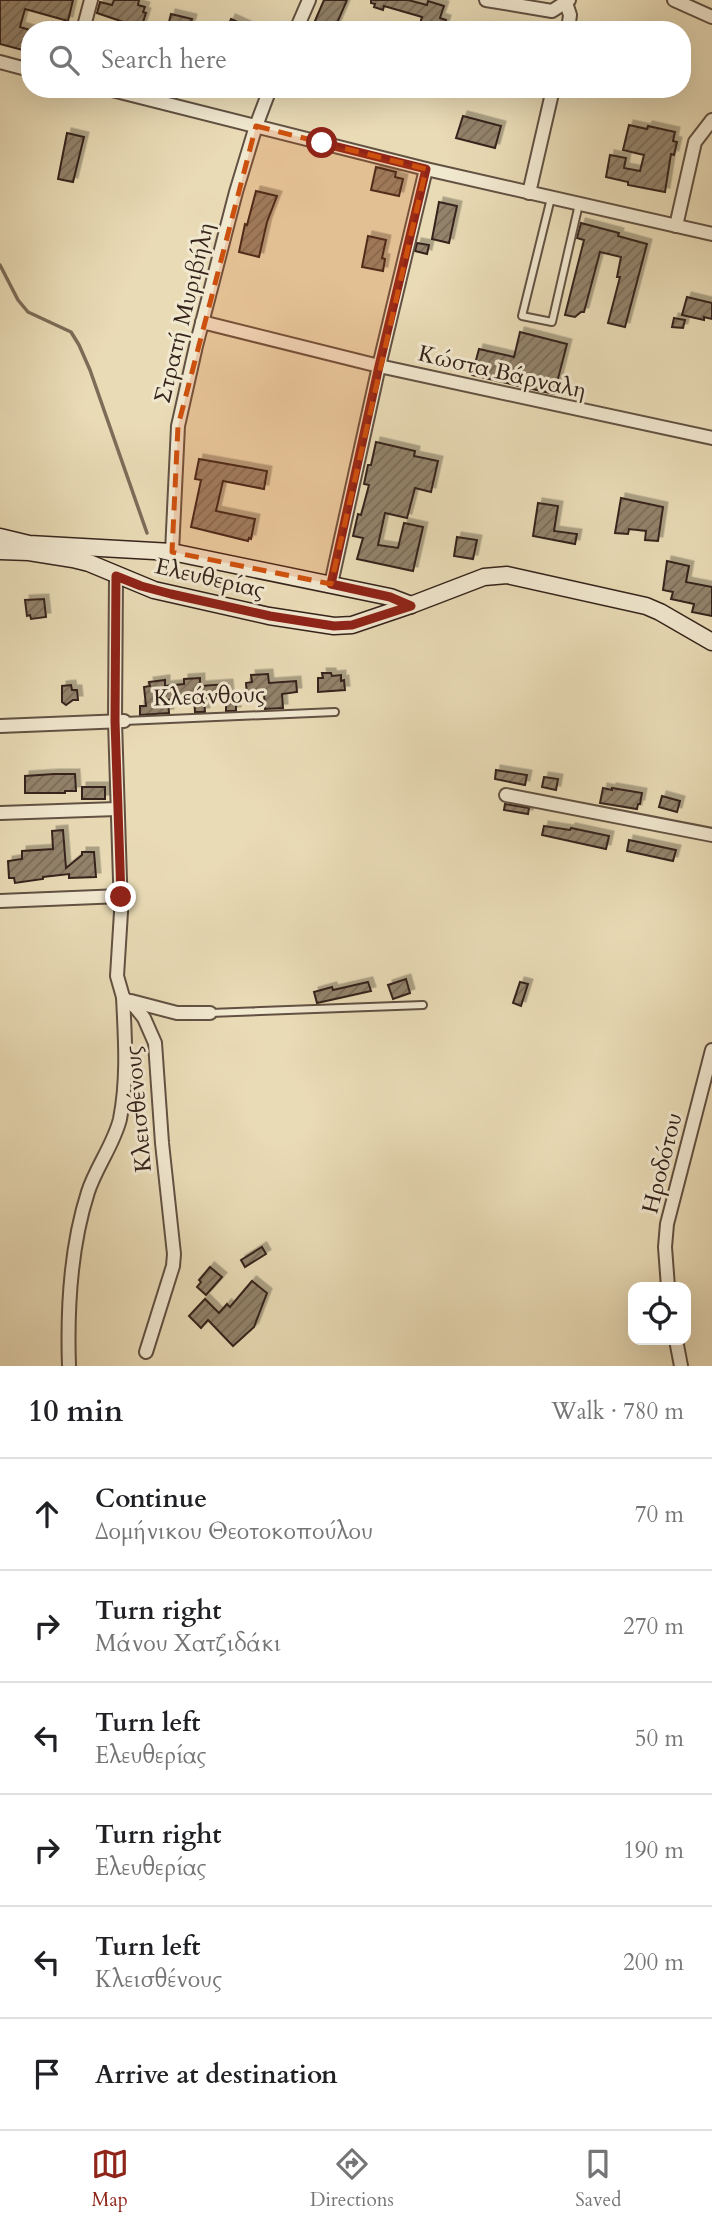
<!DOCTYPE html>
<meta charset="utf-8">
<style>
body{margin:0;font-family:Cardo,serif;background:#f2f2f2;color:#202124}
.controls{position:absolute;right:21px;bottom:21px;display:grid;overflow:hidden;border-radius:14px;box-shadow:0 7px 28px #0002}
.controls button{width:63px;height:63px;display:grid;place-items:center;padding:0;border:0;border-bottom:2px solid #e0e0e0;background:#fff;color:#202124;font:35px sans-serif}
.stop{position:absolute;width:21px;height:21px;margin:-16px;border:5px solid #8f2418;border-radius:50%;background:#fff}
.stop.end{background:#8f2418;border-color:#fff;box-shadow:0 2px 7px #0008}
.list{margin:0;padding:0;list-style:none}
h2{display:flex;justify-content:space-between;align-items:center;height:91px;margin:0;padding:0 28px;font-size:30px}
h2 small{font-size:23px;font-weight:400;color:#757577}
.list li{display:grid;grid-template-columns:46px 1fr auto;gap:21px;align-items:center;box-sizing:border-box;height:112px;padding:0 28px;border-top:2px solid #e0e0e0}
.list b{display:block;font-size:26px;white-space:nowrap}
.list p{margin:0;font-size:23px;white-space:nowrap;color:#757577}
.list em{font-size:23px;font-style:normal;color:#757577}
.icon{flex:none;width:38px;height:38px;fill:none;stroke:currentColor;stroke-width:2;stroke-linecap:round;stroke-linejoin:round}
.map{position:relative;flex:none;width:712px;height:1366px;overflow:hidden}
.search{position:absolute;background:#fff;box-shadow:0 7px 28px #0002;left:21px;right:21px;top:21px;height:77px;display:flex;align-items:center;gap:18px;box-sizing:border-box;padding:0 24px;border-radius:28px;color:#757577;font-size:26px}
.sheet{height:763px;background:#fff}
nav{display:flex;justify-content:space-around;align-items:center;box-sizing:border-box;height:98px;border-top:2px solid #e0e0e0;background:#fff;font-size:19px;color:#757577}
nav a{display:grid;justify-items:center;gap:4px}
nav .on{color:#8f2418}
.map>svg:first-child{display:block}
.lines{fill:none;stroke-linecap:round;stroke-linejoin:round}
.stream{stroke:#7c6c58;stroke-width:3.5}
.building{fill:url(#building-hatch);stroke:#35231b;stroke-width:2;filter:url(#shadow)}
.lane-casing{stroke:#625142;stroke-width:10}
.street-casing{stroke:#625142;stroke-width:16}
.secondary-casing{stroke:#35231b;stroke-width:19}
.lane{stroke:#f1e8d0;stroke-width:6}
.street{stroke:#f1e8d0;stroke-width:12}
.secondary{stroke:#f1e8d0;stroke-width:16}
.route{stroke:#8f2418;stroke-width:9}
.marked{fill:#cd510e;fill-opacity:0.2;stroke:#cd510e;stroke-width:5;stroke-dasharray:14 9;stroke-linejoin:round}
.labels{text-anchor:middle;dominant-baseline:central;stroke-width:6;stroke-linejoin:round;paint-order:stroke}
.street-label{font-size:23px;fill:#35231b;stroke:#f1e8d0}
</style>
<div class="map">
<svg width="712" height="1366" viewBox="0 0 712 1366">
<defs>
<pattern id="building-hatch" width="6" height="6" patternUnits="userSpaceOnUse" patternTransform="scale(1.75)"><rect width="6" height="6" fill="#93836c"/><path d="M-1 1l2-2M0 6l6-6M5 7l2-2" fill="none" stroke="#796b58"/></pattern>
<filter id="shadow"><feDropShadow dx="4.5" dy="-4.5" stdDeviation="0" flood-color="#0004"/></filter>
</defs>
<rect width="100%" height="100%" fill="#e9dbb6"/>
<filter id="stains"><feTurbulence type="fractalNoise" baseFrequency=".00286" numOctaves="4"/><feColorMatrix values="0 0 0 0 .2 0 0 0 0 .09 0 0 0 0 .02 0 0 0 .5 -.17"/></filter>
<radialGradient id="worn" r=".72"><stop offset=".6" stop-color="#630" stop-opacity="0"/><stop offset="1" stop-color="#630" stop-opacity=".3"/></radialGradient>
<g class="lines">
<polyline class="stream" points="0,265 18,300 28,312 71,332 79,345 90,370 147,533"/>
</g>
<g class="building">
<polygon points="0,0 73,0 68,21 25,9 20,27 30,30 30,52 0,44"/>
<polygon points="114,0 139,0 138,5 145,7 143,12 146,13 141,28 97,13 100,2 112,5"/>
<polygon points="324,0 347,0 334,30 311,30"/>
<polygon points="371,0 408,0 427,5 428,1 444,6 440,18 446,20 443,30 418,30 422,17 384,6 383,10 374,7 375,4 371,3"/>
<polygon points="171,14 192,19 189,30 167,30"/>
<polygon points="231,19 255,30 226,30"/>
<polygon points="463,116 501,126 495,148 456,138"/>
<polygon points="629,125 647,129 648,126 675,132 673,141 677,142 674,155 671,154 665,192 628,185 628,182 606,177 610,155 626,158 624,168 640,171 644,155 623,150"/>
<polygon points="67,133 84,137 73,182 58,179"/>
<polygon points="376,167 396,172 395,177 403,179 399,196 371,190"/>
<polygon points="256,191 277,196 267,222 259,257 239,252 245,224 247,225"/>
<polygon points="439,202 457,206 449,243 432,239"/>
<polygon points="581,223 619,233 618,236 647,244 625,327 608,323 620,277 617,277 621,257 600,252 584,312 581,312 575,317 565,315 584,240 577,238"/>
<polygon points="368,236 386,240 382,258 385,259 383,271 362,267"/>
<polygon points="417,243 429,245 427,254 415,251"/>
<polygon points="687,297 712,303 712,319 704,317 704,320 682,315"/>
<polygon points="674,318 685,320 683,328 672,327"/>
<polygon points="520,332 567,344 554,394 472,375 479,349 514,357"/>
<polygon points="376,442 415,451 414,456 438,461 431,492 415,488 407,518 385,513 378,545 398,548 404,523 423,527 413,571 357,559 363,538 353,536 358,514 361,515 369,485 364,484 368,465 371,465"/>
<polygon points="199,459 267,471 264,489 223,481 216,511 255,519 251,539 249,538 248,541 191,527 201,480 195,479"/>
<polygon points="621,498 663,507 658,541 645,540 646,531 629,529 628,534 615,533"/>
<polygon points="538,503 558,506 554,531 577,534 575,544 533,536"/>
<polygon points="457,537 477,540 473,559 454,556"/>
<polygon points="667,561 689,566 686,582 712,587 712,616 692,612 694,604 671,599 673,592 663,590"/>
<polygon points="44,599 46,617 31,619 30,615 27,616 25,600"/>
<polygon points="322,673 331,673 332,676 341,675 341,681 344,680 345,690 318,692 318,678 323,678"/>
<polygon points="268,674 269,683 296,681 297,692 282,694 283,708 265,709 264,694 247,696 246,683 252,682 251,675"/>
<polygon points="200,678 200,686 228,684 229,695 204,698 205,712 195,712 194,697 168,700 169,713 140,715 140,706 146,706 144,687 150,686 149,682 165,680 165,686 184,684 184,679"/>
<polygon points="71,685 72,690 77,690 78,700 73,700 66,705 62,702 62,686"/>
<rect x="226" y="701" width="10" height="10"/>
<polygon points="496,770 527,775 525,785 495,779"/>
<polygon points="54,774 75,774 76,791 65,791 65,793 25,793 25,776"/>
<polygon points="544,777 558,779 556,790 542,787"/>
<rect x="82" y="787" width="23" height="12"/>
<polygon points="603,788 612,790 612,788 642,793 640,804 638,804 637,809 600,803"/>
<polygon points="662,796 680,801 677,812 659,807"/>
<polygon points="505,804 529,808 528,814 504,810"/>
<polygon points="544,826 570,830 571,828 609,836 606,849 542,835"/>
<polygon points="63,830 66,868 82,855 82,852 94,852 96,877 69,878 69,874 43,877 43,879 15,883 14,878 9,878 8,861 22,859 22,851 53,849 52,831"/>
<polygon points="629,840 676,850 673,861 627,851"/>
<polygon points="406,979 410,993 393,999 388,985"/>
<polygon points="368,982 371,991 317,1003 314,992 332,987 333,990"/>
<polygon points="520,982 528,984 521,1006 513,1003"/>
<polygon points="262,1247 266,1254 245,1267 241,1260"/>
<polygon points="210,1267 222,1277 206,1295 197,1287 201,1282 199,1280"/>
<polygon points="252,1281 267,1293 254,1327 233,1346 208,1320 201,1328 189,1316 205,1299 219,1313 227,1304 230,1307"/>
</g>
<g class="lines">
<g class="lane-casing">
<g id="lane">
<polyline points="551,198 522,316 552,322 579,204"/>
<polyline points="124,721 335,712"/>
<polyline points="210,1013 423,1005"/>
</g>
</g>
<g class="street-casing">
<g id="street">
<polyline points="486,0 552,11 569,0"/>
<polyline points="674,0 712,17"/>
<polyline points="566,3 570,15 568,30"/>
<polyline points="83,30 91,0"/>
<polyline points="296,30 309,0"/>
<polyline points="0,62 30,70"/>
<polyline points="108,89 426,169 712,234"/>
<polyline points="529,193 553,89"/>
<polyline points="676,226 695,142 712,120"/>
<polyline points="202,322 379,366 712,438"/>
<polyline points="172,552 178,426 196,346 236,192 256,126 270,89"/>
<polyline points="116,576 115,721 121,912 117,976 123,997 136,1008 144,1018 155,1043 162,1143 174,1254 173,1266 146,1352"/>
<polyline points="331,584 379,366 426,169"/>
<polyline points="0,726 124,721"/>
<polyline points="506,795 712,835"/>
<polyline points="0,813 117,809"/>
<polyline points="0,901 121,896"/>
<polyline points="131,1001 177,1013 210,1013"/>
<polyline points="668,1287 665,1247 667,1224 712,1050"/>
<polyline points="676,1340 681,1366"/>
<path d="M69 1366C67 1308 70 1248 88 1192 96 1167 114 1144 120 1119 128 1078 125 1038 123 997"/>
</g>
</g>
<g class="secondary-casing">
<g id="secondary">
<polyline points="0,537 29,544 172,552 390,597 411,605"/>
<polyline points="0,551 29,552 73,559 89,563 154,590 269,616 334,626 352,625 411,605 484,577 507,575 646,606 660,612 712,642"/>
</g>
</g>
<use href="#lane" class="lane"/>
<use href="#street" class="street"/>
<use href="#secondary" class="secondary"/>
</g>
<g class="lines">
<polyline class="route" points="121,897 115,721 116,576 141,586 171,594 270,616 334,626 352,625 411,606 390,597 331,584 379,366 426,169 322,143"/>
</g>
<path class="marked" d="M256 126 426 169 331 584 172 552 178 426Z"/>
<g class="labels">
<g class="street-label">
<text transform="translate(184 313) rotate(-76)">Στρατή Μυριβήλη</text>
<text transform="translate(502 372) rotate(13)">Κώστα Βάρναλη</text>
<text transform="translate(210 578) rotate(13)">Ελευθερίας</text>
<text transform="translate(209 696) rotate(-2)">Κλεάνθους</text>
<text transform="translate(138 1109) rotate(-95)">Κλεισθένους</text>
<text transform="translate(662 1163) rotate(-76)">Ηροδότου</text>
</g>
</g>
<rect width="100%" height="100%" filter="url(#stains)"/>
<rect width="100%" height="100%" fill="url(#worn)"/>
</svg>
<div class="controls">
<button><svg class="icon" aria-label="locate" viewBox="0 0 24 24"><circle cx="12" cy="12" r="6"/><path d="M12 2v4M12 18v4M2 12h4M18 12h4"/></svg></button>
</div>
<div class="stop" style="left:322px;top:143px"></div>
<div class="stop end" style="left:121px;top:897px"></div>
<div class="search"><svg class="icon" aria-label="search" viewBox="0 0 24 24"><circle cx="10" cy="10" r="6"/><path d="M15 15l6 6"/></svg>Search here</div>
</div>
<section class="sheet">
<h2>10 min<small>Walk · 780 m</small></h2>
<ul class="list">
<li><svg class="icon" aria-label="ahead" viewBox="0 0 24 24"><path d="M12 20V5M6 11l6-6 6 6"/></svg><div><b>Continue</b><p>Δομήνικου Θεοτοκοπούλου</p></div><em>70 m</em></li>
<li><svg class="icon" aria-label="right" viewBox="0 0 24 24"><path d="M7 20v-9h11M14 6l5 5-5 5"/></svg><div><b>Turn right</b><p>Μάνου Χατζιδάκι</p></div><em>270 m</em></li>
<li><svg class="icon" aria-label="left" viewBox="0 0 24 24"><path d="M17 20v-9H6M10 6l-5 5 5 5"/></svg><div><b>Turn left</b><p>Ελευθερίας</p></div><em>50 m</em></li>
<li><svg class="icon" aria-label="right" viewBox="0 0 24 24"><path d="M7 20v-9h11M14 6l5 5-5 5"/></svg><div><b>Turn right</b><p>Ελευθερίας</p></div><em>190 m</em></li>
<li><svg class="icon" aria-label="left" viewBox="0 0 24 24"><path d="M17 20v-9H6M10 6l-5 5 5 5"/></svg><div><b>Turn left</b><p>Κλεισθένους</p></div><em>200 m</em></li>
<li><svg class="icon" aria-label="arrive" viewBox="0 0 24 24"><path d="M6 21V4h12l-3 4 3 4H6"/></svg><div><b>Arrive at destination</b></div></li>
</ul>
</section>
<nav>
<a class="on"><svg class="icon" aria-label="map" viewBox="0 0 24 24"><path d="M3 6l6-2 6 2 6-2v14l-6 2-6-2-6 2zM9 4v14M15 6v14"/></svg>Map</a>
<a><svg class="icon" aria-label="directions" viewBox="0 0 24 24"><path d="M12 3l9 9-9 9-9-9zM9 14v-3h6M13 9l2 2-2 2"/></svg>Directions</a>
<a><svg class="icon" aria-label="saved" viewBox="0 0 24 24"><path d="M7 4h10v16l-5-4-5 4z"/></svg>Saved</a>
</nav>
